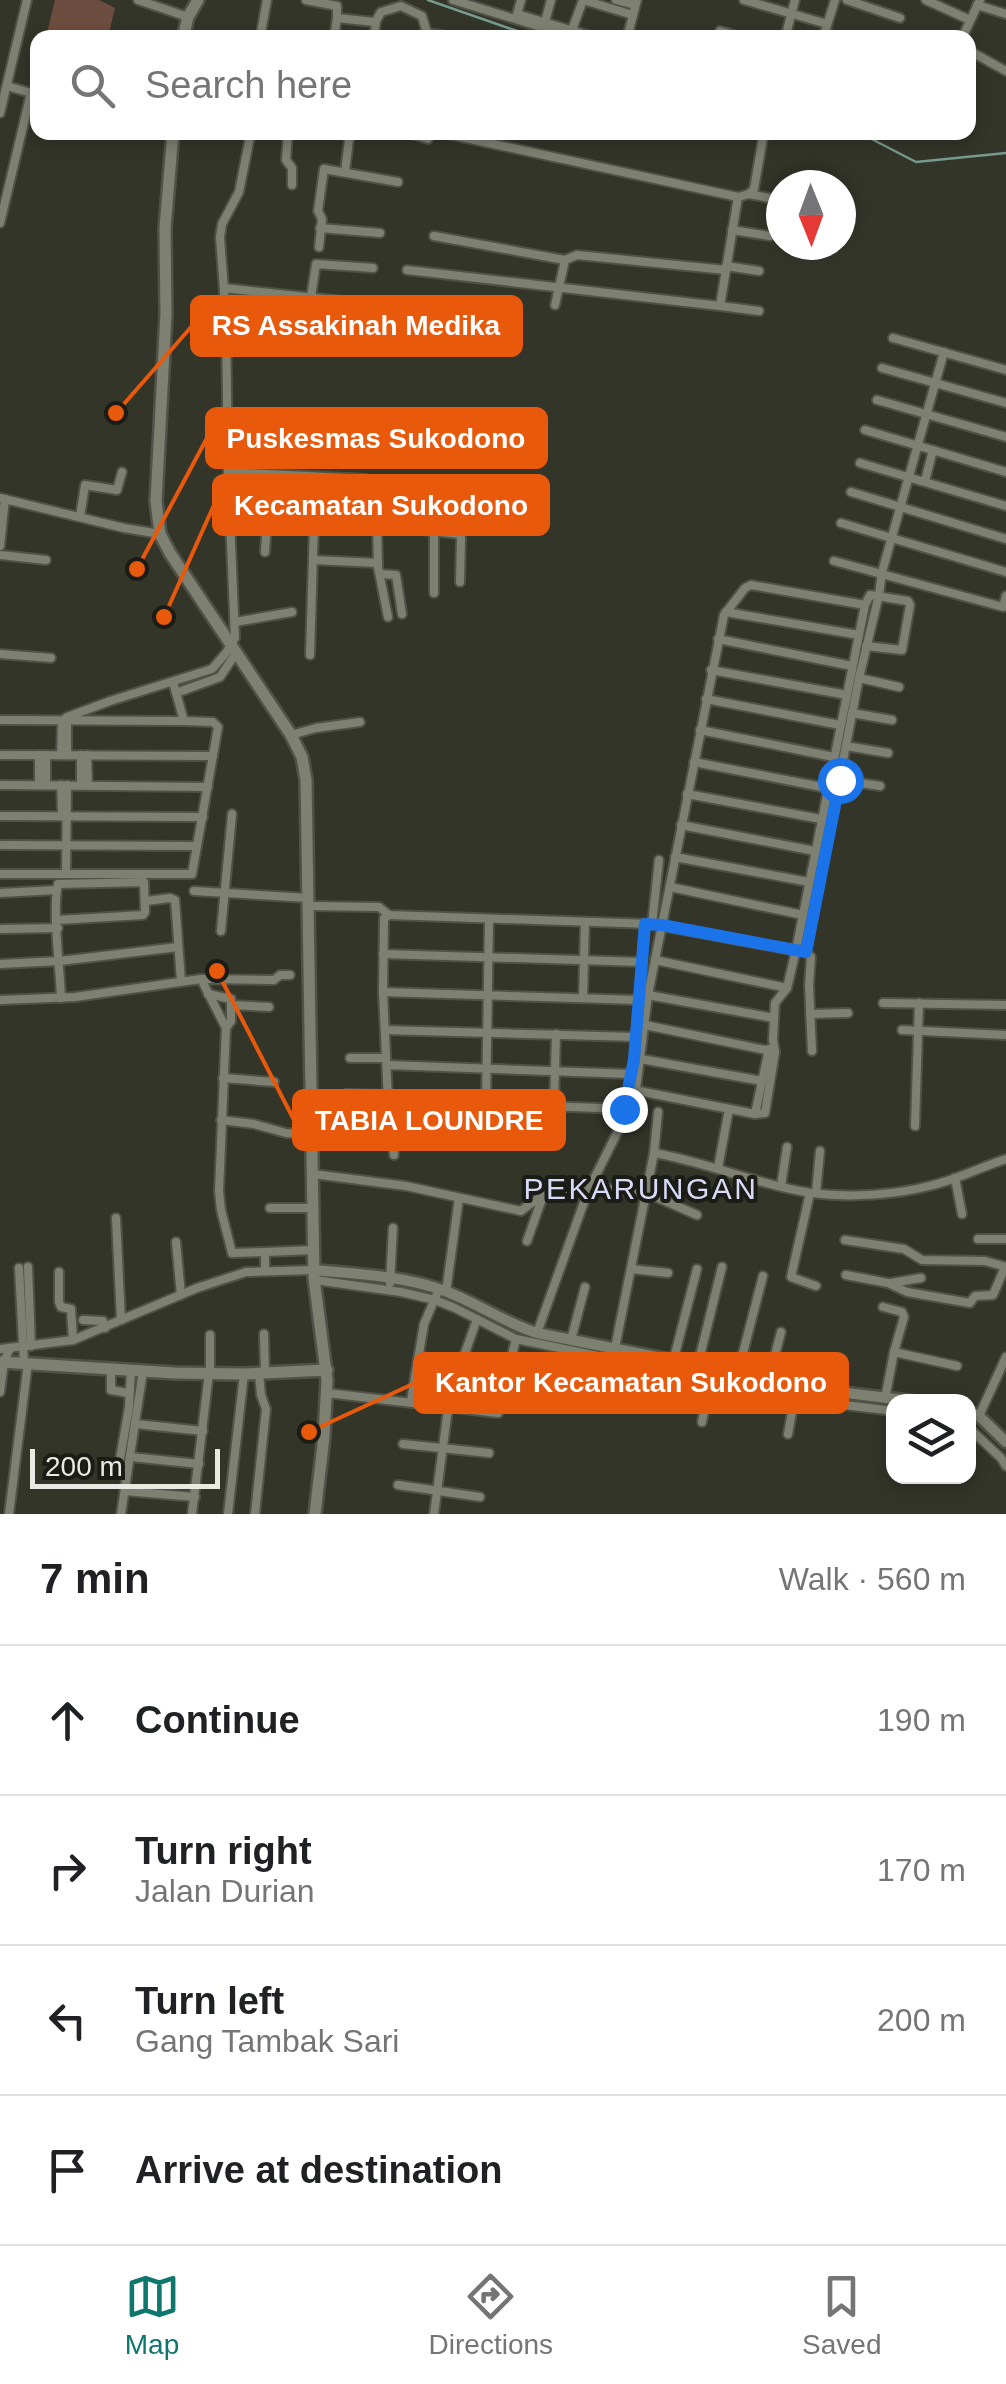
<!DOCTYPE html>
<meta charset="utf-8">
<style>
body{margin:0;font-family:Arial,sans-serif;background:#f2f2f2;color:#202124}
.controls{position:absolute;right:30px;bottom:30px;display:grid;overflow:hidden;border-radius:20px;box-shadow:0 5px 15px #0003}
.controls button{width:90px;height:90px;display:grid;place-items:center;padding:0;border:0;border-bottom:2px solid #e0e0e0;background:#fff;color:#202124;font:50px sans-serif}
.compass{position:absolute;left:766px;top:170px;width:90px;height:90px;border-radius:50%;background:#fff;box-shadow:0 5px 15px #0003;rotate:179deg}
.scale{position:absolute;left:30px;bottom:25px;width:190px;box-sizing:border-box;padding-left:10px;border:5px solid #e9eae2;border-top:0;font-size:28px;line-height:35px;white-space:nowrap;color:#e9eae2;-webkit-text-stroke:8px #1c1c17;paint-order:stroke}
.stop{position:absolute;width:30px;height:30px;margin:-22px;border:8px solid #1a73e8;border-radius:50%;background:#fff}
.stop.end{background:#1a73e8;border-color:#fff;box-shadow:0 2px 10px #0008}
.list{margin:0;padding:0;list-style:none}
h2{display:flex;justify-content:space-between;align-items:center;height:130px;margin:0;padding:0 40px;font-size:42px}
h2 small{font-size:32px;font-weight:400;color:#757577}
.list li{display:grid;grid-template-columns:65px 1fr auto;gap:30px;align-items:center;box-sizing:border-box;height:150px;padding:0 40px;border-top:2px solid #e0e0e0}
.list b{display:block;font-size:38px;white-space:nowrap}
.list p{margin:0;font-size:32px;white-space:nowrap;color:#757577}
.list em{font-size:32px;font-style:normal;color:#757577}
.icon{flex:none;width:55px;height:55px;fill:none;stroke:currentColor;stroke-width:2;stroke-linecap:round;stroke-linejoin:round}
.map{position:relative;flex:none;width:1006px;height:1514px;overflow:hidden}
.search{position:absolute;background:#fff;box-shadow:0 5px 15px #0003;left:30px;right:30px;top:30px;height:110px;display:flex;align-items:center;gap:25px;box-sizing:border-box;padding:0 35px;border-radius:20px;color:#757577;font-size:38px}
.sheet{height:730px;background:#fff}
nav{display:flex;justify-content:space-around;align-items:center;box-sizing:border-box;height:140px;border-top:2px solid #e0e0e0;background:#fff;font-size:28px;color:#757577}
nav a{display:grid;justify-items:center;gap:5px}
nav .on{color:#0f766e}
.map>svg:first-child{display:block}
.green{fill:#6d4d40}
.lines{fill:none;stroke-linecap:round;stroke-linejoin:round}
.stream{stroke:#769a90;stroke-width:2.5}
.minor-casing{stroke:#515247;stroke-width:12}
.tertiary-casing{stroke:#515247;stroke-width:15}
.secondary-casing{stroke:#515247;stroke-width:16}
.minor{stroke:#7e8072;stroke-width:8}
.tertiary{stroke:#7e8072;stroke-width:10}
.secondary{stroke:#7e8072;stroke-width:11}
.route{stroke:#1a73e8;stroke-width:12}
.labels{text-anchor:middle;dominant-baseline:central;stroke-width:8;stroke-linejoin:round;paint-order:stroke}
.quarter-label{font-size:30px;letter-spacing:2.5px;fill:#d8daf7;stroke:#1c1c17}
.leader{fill:none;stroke:#e8590c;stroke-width:4}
.callout-dot{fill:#e8590c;stroke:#1c1c17;stroke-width:4}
.callout{fill:#e8590c;stroke:#e8590c;stroke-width:4}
.callout-label{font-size:28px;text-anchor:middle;font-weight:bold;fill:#fff}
</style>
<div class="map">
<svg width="1006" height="1514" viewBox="0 0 1006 1514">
<rect width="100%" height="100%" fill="#343529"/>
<polygon class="green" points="55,0 99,0 115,8 108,37 46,37"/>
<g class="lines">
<g class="stream">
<polyline points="428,0 537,38"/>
<polyline points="858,132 916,162 1006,153"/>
</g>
<g class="minor-casing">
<g id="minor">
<polyline points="138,0 188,17"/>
<polyline points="306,0 337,6 337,18"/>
<polyline points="453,0 577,38"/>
<polyline points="521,0 517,14 597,38"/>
<polyline points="583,0 633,15"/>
<polyline points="616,0 635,5"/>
<polyline points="744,0 827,24"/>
<polyline points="847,0 900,18"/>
<polyline points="926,0 970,20"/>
<polyline points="977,5 1006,14"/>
<polyline points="545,22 551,0"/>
<polyline points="572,30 583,0"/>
<polyline points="720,31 744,38"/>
<polyline points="825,33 839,38"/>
<polyline points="260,38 267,0"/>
<polyline points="334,38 337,18 374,22 376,21 381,12 401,6 422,16 427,33 451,37"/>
<polyline points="374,38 376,21"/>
<polyline points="627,38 637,0"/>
<polyline points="785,38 795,0"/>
<polyline points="823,38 835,0"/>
<polyline points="962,38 980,0"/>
<polyline points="968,50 1006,71"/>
<polyline points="0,113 27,0"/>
<polyline points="288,132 286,160 292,168 292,185"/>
<polyline points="406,132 428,139"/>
<polyline points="447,134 738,197"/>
<polyline points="345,171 350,132"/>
<polyline points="749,194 774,199"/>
<polyline points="0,223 31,93 7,86"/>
<polyline points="320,228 380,233"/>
<polyline points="732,230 770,236"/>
<polyline points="434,236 565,260"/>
<polyline points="319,247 322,219 318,211 324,169 398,182"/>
<polyline points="726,266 759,271"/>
<polyline points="407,270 720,306 738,197 749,194 754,189 764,132"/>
<polyline points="224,288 361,303 397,303"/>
<polyline points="279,294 280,332"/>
<polyline points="311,297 316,264 373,268"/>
<polyline points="555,305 565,260 577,255 726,270"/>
<polyline points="720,306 759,311"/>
<polyline points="893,338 1006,370"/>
<polyline points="882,368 1006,403"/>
<polyline points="877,400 1006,437"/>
<polyline points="228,426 354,429"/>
<polyline points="865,430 1006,472"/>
<polyline points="860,463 1006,506"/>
<polyline points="228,472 365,479 368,483 364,524"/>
<polyline points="925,481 933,450"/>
<polyline points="851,492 1006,539"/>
<polyline points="0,498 124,528 160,534"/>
<polyline points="229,498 259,500"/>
<polyline points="230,516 281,523 377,525 459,534 461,538 460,582"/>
<polyline points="80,517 85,485 117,490 122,472"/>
<polyline points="841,523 1006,572"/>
<polyline points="377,525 378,567 388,617"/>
<polyline points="0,546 5,499"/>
<polyline points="265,552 267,522"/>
<polyline points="0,555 46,560"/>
<polyline points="313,560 378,563"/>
<polyline points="834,561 1003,607 1006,596"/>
<polyline points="380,574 396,575 402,614"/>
<polyline points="434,593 434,530"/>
<polyline points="865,605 751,585 745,588 724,615 648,995 636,1089 639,1091 755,1114 765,1113 775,1052 773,1040 775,1003 787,988 796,950 865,605 870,595 908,601 910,605 902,650 866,646"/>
<polyline points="726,612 859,635"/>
<polyline points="235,622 292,612"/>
<polyline points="718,639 852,666"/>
<polyline points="0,654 51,658"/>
<polyline points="310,655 314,524"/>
<polyline points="711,670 847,695"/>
<polyline points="859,678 899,687"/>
<polyline points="176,693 220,677 236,653"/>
<polyline points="706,699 840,725"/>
<polyline points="852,713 892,720"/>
<polyline points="0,720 184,721"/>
<polyline points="700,730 834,757"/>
<polyline points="291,735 316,728 360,722"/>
<polyline points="846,746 888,753"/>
<polyline points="0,755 213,756"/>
<polyline points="46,755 46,785"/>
<polyline points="61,755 62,721 67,717 110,701 212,669 226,653 235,638 228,472 226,318 220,237 222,224 239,192 251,132"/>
<polyline points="67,755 67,722"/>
<polyline points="81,755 81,785"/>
<polyline points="87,755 88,785"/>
<polyline points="694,762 827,788"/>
<polyline points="840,780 880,786"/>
<polyline points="0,785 208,787"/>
<polyline points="39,785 39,755"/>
<polyline points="61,785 62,812"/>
<polyline points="687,794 821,819"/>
<polyline points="0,816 203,817"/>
<polyline points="681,825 815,851"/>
<polyline points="0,845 197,846"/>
<polyline points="675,857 809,882"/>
<polyline points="0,874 192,874 218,727 213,722 184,721 173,682"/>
<polyline points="66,874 67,785"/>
<polyline points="670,887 803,915"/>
<polyline points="194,891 308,898"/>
<polyline points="0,893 56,890"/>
<polyline points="146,901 170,898 175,900 181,981"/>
<polyline points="309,906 379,907 389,915 652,924 797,951"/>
<polyline points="389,915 384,918 383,992 388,1100 624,1109"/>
<path d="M57 920 143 915 145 912 144 882 58 884C52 911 60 968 61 998"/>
<polyline points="652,924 659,860"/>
<polyline points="0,929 58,928"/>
<polyline points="221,931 232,814"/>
<polyline points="383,954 642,962"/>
<polyline points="655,960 787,988"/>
<polyline points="0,964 60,961 178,947"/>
<polyline points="201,979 274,980 280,975 290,975"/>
<polyline points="383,992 638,1000"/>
<polyline points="208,994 231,999 231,1021 226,1028"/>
<polyline points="648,995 774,1018"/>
<polyline points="583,998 585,922"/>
<polyline points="0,1000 75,997 201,979 226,1028 219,1191 221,1210 232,1253 265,1252 265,1270"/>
<polyline points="883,1003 1006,1005"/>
<polyline points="231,1005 269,1007"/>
<polyline points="810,1014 848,1013"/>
<polyline points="645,1025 775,1052"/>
<polyline points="385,1030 636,1037"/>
<polyline points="902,1030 1006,1035"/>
<polyline points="812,1051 809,985 811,957 806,952 859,678 879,595 882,572 944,352"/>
<polyline points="350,1058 386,1058"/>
<polyline points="641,1059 762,1081"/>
<polyline points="387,1065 631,1074"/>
<polyline points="223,1078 274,1082"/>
<polyline points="346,1094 387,1095"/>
<polyline points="486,1104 489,920"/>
<polyline points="538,1106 539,1123"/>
<polyline points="554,1106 556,1034"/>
<polyline points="755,1114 769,1049"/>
<polyline points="221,1120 254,1124 286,1133 313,1134"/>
<polyline points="312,1123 392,1128 394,1155"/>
<polyline points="915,1126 919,1003"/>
<path d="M654 1153C707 1162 758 1185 811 1193 850 1198 896 1195 933 1185 958 1179 981 1167 1006 1159"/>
<polyline points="718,1168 729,1109"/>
<path d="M313 1174 406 1186 521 1211C544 1191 559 1191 588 1191"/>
<polyline points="955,1178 962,1214"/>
<polyline points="781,1186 787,1147"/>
<polyline points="590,1187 647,1193 697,1215"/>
<polyline points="810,1193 791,1277 816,1286"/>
<polyline points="816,1193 820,1151"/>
<polyline points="270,1208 313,1208"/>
<polyline points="116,1218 121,1320"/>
<polyline points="978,1239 1006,1239"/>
<polyline points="845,1240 904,1249 922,1260 985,1261 1006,1267"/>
<polyline points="527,1241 543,1196"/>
<polyline points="176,1242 181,1295"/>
<polyline points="265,1252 314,1250"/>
<polyline points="28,1267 31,1346"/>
<polyline points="19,1268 24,1363"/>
<polyline points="631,1269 668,1273"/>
<polyline points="59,1272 59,1302 61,1307 71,1309 73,1340"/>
<polyline points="846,1275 888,1283 907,1292 970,1303 975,1296 993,1295 1005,1267"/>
<polyline points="315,1280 401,1292 435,1300 455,1308 516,1339 820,1402 894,1411"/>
<polyline points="390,1283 393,1228"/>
<polyline points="891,1283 921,1278"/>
<polyline points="446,1292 459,1198"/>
<polyline points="883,1307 902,1312 904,1317 894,1352 885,1399"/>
<polyline points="83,1320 103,1321 105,1328"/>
<polyline points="537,1333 588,1191 618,1131 623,1115 634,1060 645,924"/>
<polyline points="264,1334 265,1373"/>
<polyline points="571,1340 585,1287"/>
<polyline points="615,1348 654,1153 658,1112"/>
<polyline points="0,1349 73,1340 197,1288 246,1272 314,1270"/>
<polyline points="894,1352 957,1366"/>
<polyline points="464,1356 477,1319"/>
<polyline points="673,1362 697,1269"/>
<polyline points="698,1364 722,1267"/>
<polyline points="111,1369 111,1390 128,1393"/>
<polyline points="738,1372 763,1276"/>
<polyline points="210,1373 210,1335"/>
<polyline points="766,1390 781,1332"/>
<polyline points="0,1392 4,1362 10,1348"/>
<polyline points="327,1393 498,1413 516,1339"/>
<polyline points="604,1398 611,1358"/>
<polyline points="411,1401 424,1324 439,1289"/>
<polyline points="470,1409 477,1380"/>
<polyline points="979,1416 1006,1357"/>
<polyline points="702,1422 711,1378"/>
<polyline points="136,1424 203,1431"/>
<polyline points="968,1427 1001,1458 1006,1466"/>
<polyline points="788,1434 797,1385"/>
<polyline points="403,1444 489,1453"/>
<polyline points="131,1457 199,1464"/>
<polyline points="120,1459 129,1407 131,1370"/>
<polyline points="398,1485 480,1497"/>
<polyline points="125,1491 195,1497"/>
<polyline points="9,1514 28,1363"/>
<polyline points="121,1514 143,1371"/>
<polyline points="192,1514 209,1373"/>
<polyline points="228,1514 244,1374"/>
<polyline points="255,1514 266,1409 261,1395 259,1373"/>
<polyline points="434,1514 452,1379"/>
</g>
</g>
<g class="tertiary-casing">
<g id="tertiary">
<path d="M314 1270C357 1274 405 1276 445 1291 477 1303 505 1323 537 1333L822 1390 921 1402"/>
<polyline points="968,1411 979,1416 1006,1442"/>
</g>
</g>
<g class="secondary-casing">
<g id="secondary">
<polyline points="183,38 188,17 198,0"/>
<polyline points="173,132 165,228 166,314 156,501 160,534 170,553 291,735 302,757 306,780 314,1278 327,1380 324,1436 315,1514"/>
<polyline points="0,1362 175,1373 244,1374 327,1370"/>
</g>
</g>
<use href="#minor" class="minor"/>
<use href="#tertiary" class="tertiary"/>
<use href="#secondary" class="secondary"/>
</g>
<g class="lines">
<polyline class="route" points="624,1109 634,1060 645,924 662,925 806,952 840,780"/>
</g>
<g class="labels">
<g class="quarter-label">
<text x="641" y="1188">PEKARUNGAN</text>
</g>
</g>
<path class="leader" d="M116 413L192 326M137 569L207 438M164 617L214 505M217 971L294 1120M309 1432L415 1383"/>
<g class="callout-dot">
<circle cx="116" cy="413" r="10"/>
<circle cx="137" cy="569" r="10"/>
<circle cx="164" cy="617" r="10"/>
<circle cx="217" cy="971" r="10"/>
<circle cx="309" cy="1432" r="10"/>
</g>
<g class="callout">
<rect x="192" y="297" width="329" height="58" rx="10"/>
<rect x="207" y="409" width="339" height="58" rx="10"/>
<rect x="214" y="476" width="334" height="58" rx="10"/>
<rect x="294" y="1091" width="270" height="58" rx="10"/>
<rect x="415" y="1354" width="432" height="58" rx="10"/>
</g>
<g class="callout-label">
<text x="356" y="335">RS Assakinah Medika</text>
<text x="376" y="448">Puskesmas Sukodono</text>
<text x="381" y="515">Kecamatan Sukodono</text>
<text x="429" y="1130">TABIA LOUNDRE</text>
<text x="631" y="1392">Kantor Kecamatan Sukodono</text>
</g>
</svg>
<div class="controls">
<button><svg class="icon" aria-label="layers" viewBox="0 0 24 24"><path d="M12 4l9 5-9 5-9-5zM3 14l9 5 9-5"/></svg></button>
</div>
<svg class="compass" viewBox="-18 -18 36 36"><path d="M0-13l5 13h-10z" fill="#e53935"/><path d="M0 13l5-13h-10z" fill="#757577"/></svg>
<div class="scale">200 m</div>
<div class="stop" style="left:840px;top:780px"></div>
<div class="stop end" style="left:624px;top:1109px"></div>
<div class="search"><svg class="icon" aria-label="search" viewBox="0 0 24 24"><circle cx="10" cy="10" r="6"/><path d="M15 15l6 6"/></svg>Search here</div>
</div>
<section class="sheet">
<h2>7 min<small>Walk · 560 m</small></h2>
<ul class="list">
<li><svg class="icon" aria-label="ahead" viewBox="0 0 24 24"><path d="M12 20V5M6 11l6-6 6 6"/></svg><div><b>Continue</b></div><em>190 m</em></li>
<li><svg class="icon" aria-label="right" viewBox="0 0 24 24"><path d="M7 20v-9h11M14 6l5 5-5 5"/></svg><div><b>Turn right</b><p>Jalan Durian</p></div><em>170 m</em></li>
<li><svg class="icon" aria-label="left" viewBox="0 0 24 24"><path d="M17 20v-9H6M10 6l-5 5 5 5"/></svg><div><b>Turn left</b><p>Gang Tambak Sari</p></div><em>200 m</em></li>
<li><svg class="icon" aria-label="arrive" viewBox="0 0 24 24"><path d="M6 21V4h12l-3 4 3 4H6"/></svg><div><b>Arrive at destination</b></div></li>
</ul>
</section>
<nav>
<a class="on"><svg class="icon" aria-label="map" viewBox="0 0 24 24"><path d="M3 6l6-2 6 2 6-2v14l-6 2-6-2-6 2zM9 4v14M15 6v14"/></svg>Map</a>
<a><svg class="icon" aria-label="directions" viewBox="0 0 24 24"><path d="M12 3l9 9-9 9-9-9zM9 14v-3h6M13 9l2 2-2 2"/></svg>Directions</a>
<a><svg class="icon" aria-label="saved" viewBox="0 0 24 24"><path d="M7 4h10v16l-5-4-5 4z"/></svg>Saved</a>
</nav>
